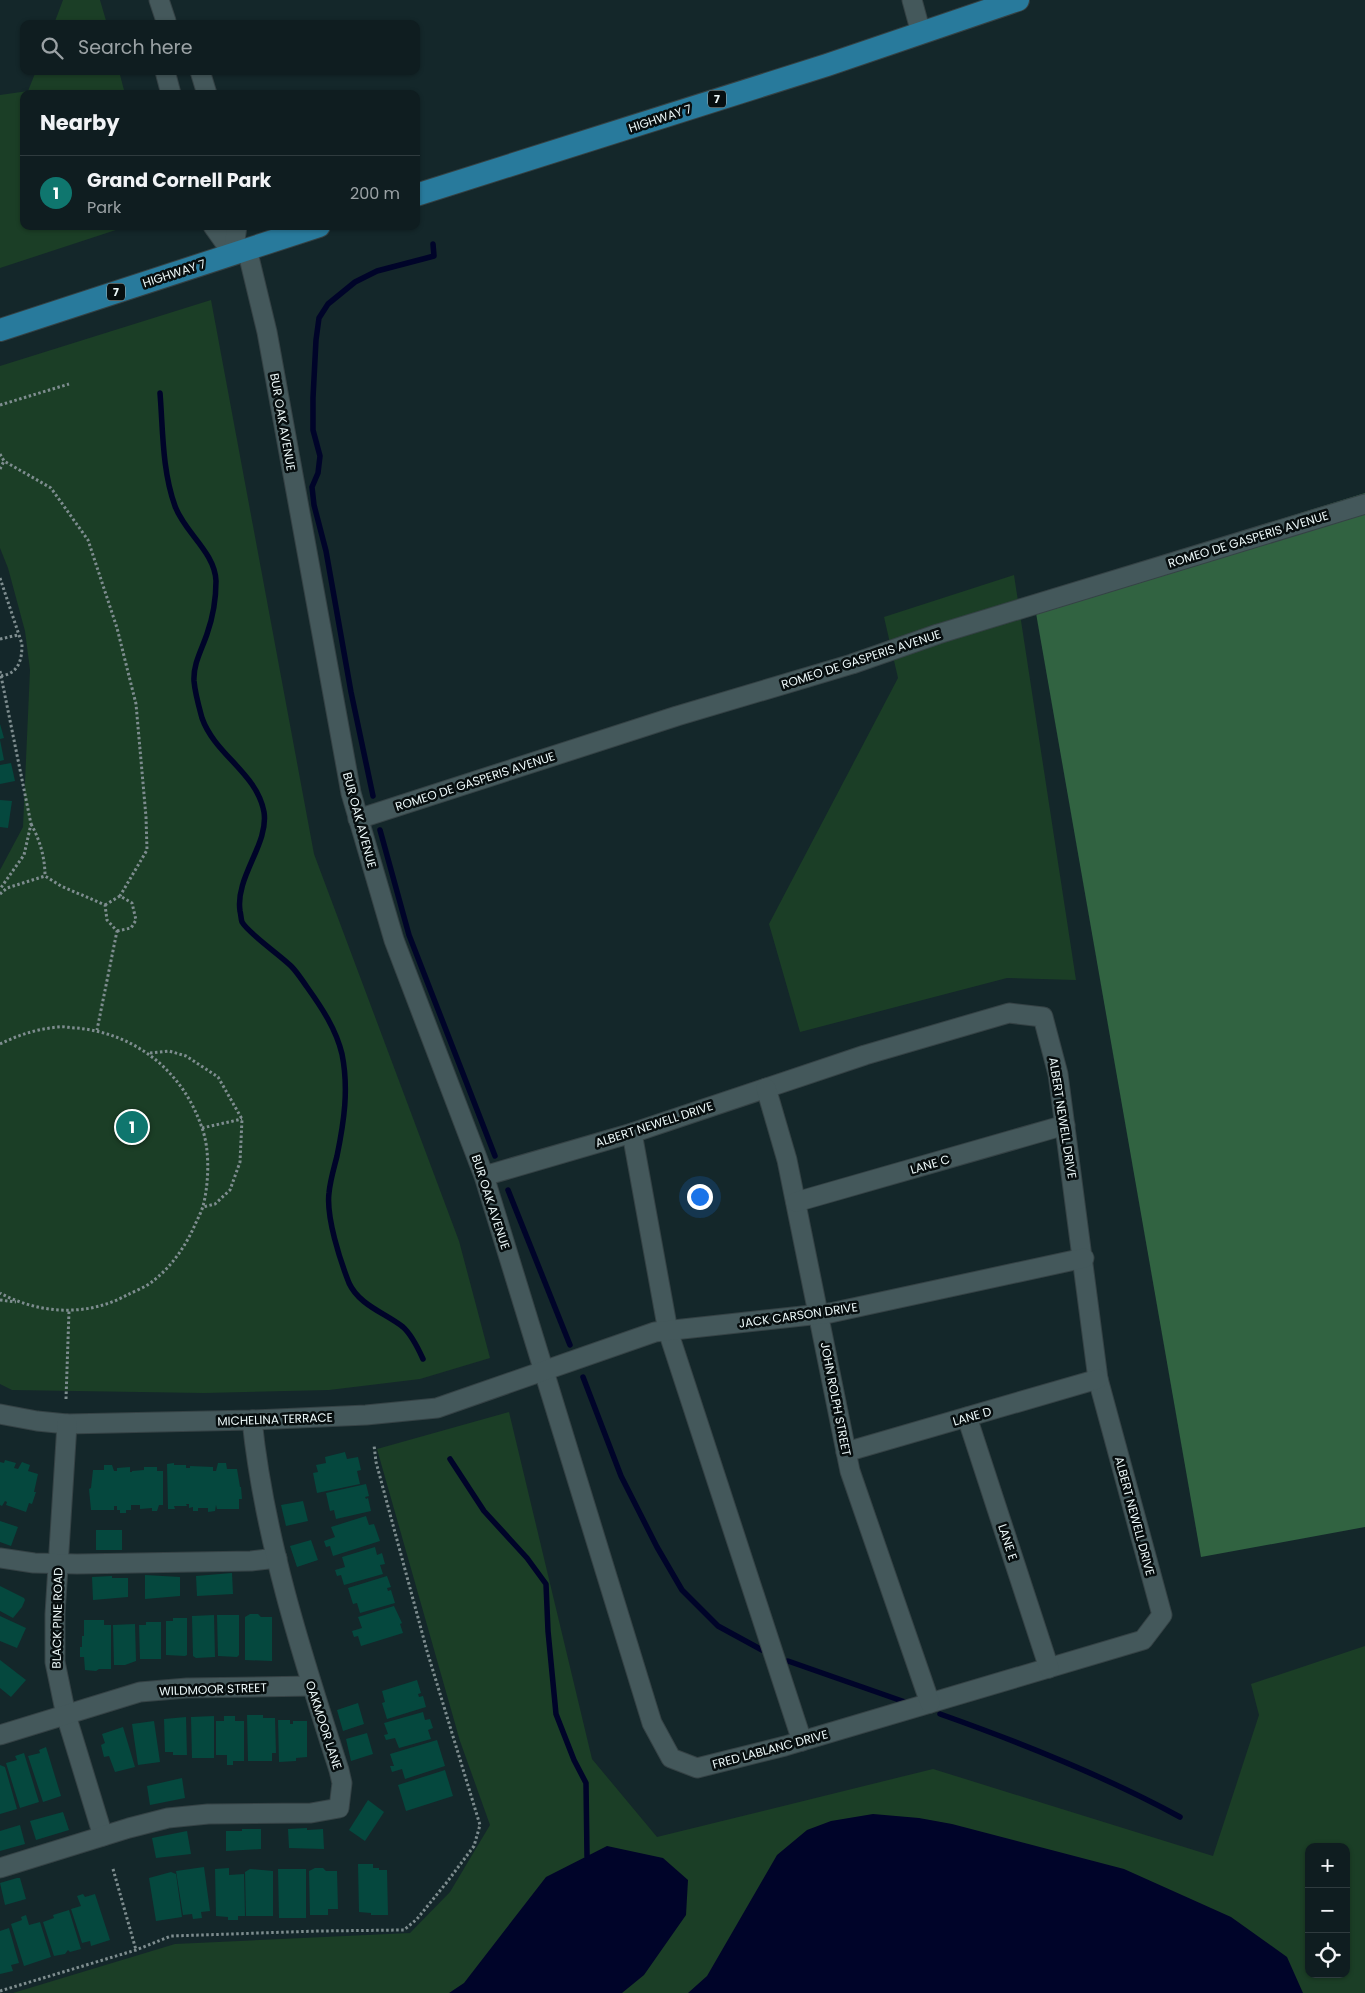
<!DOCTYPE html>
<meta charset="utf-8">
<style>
body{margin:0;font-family:Poppins,sans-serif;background:#1d2a2d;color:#f1f3f6}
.controls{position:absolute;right:15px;bottom:15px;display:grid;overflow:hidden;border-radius:10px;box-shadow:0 1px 4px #0004}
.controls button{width:45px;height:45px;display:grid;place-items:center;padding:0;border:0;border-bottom:1px solid #2f3b3e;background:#0f1d20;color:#f1f3f6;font:25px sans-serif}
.you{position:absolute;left:699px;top:1196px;width:18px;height:18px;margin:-12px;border:4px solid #fff;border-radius:50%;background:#1a73e8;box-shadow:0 0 0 8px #1a73e833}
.badge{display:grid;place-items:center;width:32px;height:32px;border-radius:50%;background:#0f766e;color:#fff;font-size:16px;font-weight:700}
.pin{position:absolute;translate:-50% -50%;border:2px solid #fff;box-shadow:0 1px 5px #0006}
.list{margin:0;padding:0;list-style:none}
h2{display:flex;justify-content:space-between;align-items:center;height:65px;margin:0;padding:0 20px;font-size:21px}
h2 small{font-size:16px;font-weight:400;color:#9ba2a5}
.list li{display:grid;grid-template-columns:32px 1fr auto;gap:15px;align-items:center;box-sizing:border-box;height:75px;padding:0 20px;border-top:1px solid #2f3b3e}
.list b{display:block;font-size:19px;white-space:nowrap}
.list p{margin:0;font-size:16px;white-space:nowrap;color:#9ba2a5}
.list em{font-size:16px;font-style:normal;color:#9ba2a5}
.icon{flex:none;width:28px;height:28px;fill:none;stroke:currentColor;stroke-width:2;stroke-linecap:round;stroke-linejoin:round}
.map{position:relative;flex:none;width:1365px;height:1993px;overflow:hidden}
.search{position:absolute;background:#0f1d20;box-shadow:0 1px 4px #0004;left:20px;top:20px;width:400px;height:55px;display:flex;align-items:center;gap:12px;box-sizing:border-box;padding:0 18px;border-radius:10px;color:#9ba2a5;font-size:19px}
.panel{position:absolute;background:#0f1d20;box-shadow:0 1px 4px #0004;left:20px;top:90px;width:400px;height:140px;border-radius:10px}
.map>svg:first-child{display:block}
.green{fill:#1b3e26;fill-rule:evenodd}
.forest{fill:#316341}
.water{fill:#000429}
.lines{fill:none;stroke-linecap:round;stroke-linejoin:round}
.stream{stroke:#000429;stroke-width:5.5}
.building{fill:#05483e}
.minor-casing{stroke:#354245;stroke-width:21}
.major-casing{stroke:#354245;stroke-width:24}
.path{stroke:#7e8d8f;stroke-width:3;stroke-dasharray:2.5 2.5;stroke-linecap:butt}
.minor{stroke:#44585b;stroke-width:19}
.major{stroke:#287a9c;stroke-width:22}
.labels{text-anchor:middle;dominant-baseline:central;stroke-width:5;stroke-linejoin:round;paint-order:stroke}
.shield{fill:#070e0f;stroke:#a7b2b3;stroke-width:1}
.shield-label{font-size:11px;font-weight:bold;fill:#ecf8f9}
.street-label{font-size:12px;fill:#ecf8f9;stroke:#070e0f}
</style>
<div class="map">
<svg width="1365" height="1993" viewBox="0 0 1365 1993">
<rect width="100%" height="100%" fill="#14272a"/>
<g class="green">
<polygon points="63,0 100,0 107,24 54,24"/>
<polygon points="36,71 119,71 125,94 24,94 24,226 128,226 0,268 0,95 28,91"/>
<polygon points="211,300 314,854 459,1241 490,1358 420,1379 329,1390 204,1393 12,1390 0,1384 0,870 23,827 30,670 25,631 8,568 0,548 0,366"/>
<polygon points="1014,575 1076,980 1007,978 800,1032 769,924 898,678 884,617"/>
<path d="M509 1412 592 1759 657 1837 933 1769 1213 1856 1259 1715 1251 1684 1365 1646V1993H13L175 1944 410 1933 450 1892 490 1825 460 1741 377 1449ZM1309 1847H1346V1974H1309Z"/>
</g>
<polygon class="forest" points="1365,493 1365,1527 1201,1557 1033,596"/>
<g class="water">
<polygon points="873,1814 919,1818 952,1824 1124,1869 1231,1917 1287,1957 1303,1993 688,1993 707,1976 777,1855 807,1830 831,1821"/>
<polygon points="607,1846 663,1858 688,1880 686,1915 644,1975 622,1993 449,1993 464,1983 546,1877"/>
</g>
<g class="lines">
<g class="stream">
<path d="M160 393C163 430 162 470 175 506 184 532 215 552 216 581 216 599 213 617 207 634 202 649 193 664 194 681 195 693 199 707 202 718 215 755 257 773 264 812 269 844 235 877 240 911 241 915 241 919 242 922 248 933 280 955 291 966 297 972 302 980 307 987 322 1008 336 1029 342 1054 349 1089 344 1122 337 1156 334 1168 330 1181 329 1193 326 1217 340 1260 349 1283 359 1305 385 1313 403 1327 412 1335 418 1348 423 1359"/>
<polyline points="373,796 351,692 326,551 314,505 312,487 318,473 320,456 313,430 313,398 316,340 319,318 328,304 355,282 377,271 434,256 433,244"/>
<polyline points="380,830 409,935 495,1156"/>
<polyline points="508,1190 570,1345"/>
<polyline points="583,1377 621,1476 657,1547 682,1590 718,1626 762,1650"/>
<polyline points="450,1459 484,1511 527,1558 546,1584 548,1631 556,1714 574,1760 586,1783 587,1856"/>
<polyline points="788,1661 905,1702"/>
<path d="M940 1714C1022 1743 1103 1775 1180 1817"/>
</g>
</g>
<g class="building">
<polygon points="0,724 4,738 0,739"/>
<polygon points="0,740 4,760 0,761"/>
<polygon points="11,763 15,781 0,784 0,765"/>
<polygon points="0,800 12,801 8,828 0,827"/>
<polygon points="345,1452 347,1459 358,1457 361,1470 357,1471 360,1484 317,1493 313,1473 318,1472 316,1465 326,1463 325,1457"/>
<polygon points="5,1460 16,1463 14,1468 18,1469 22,1462 30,1465 28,1471 38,1474 34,1492 36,1492 32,1504 29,1503 26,1512 6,1505 7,1502 5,1501 2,1506 0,1505 0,1462 4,1463"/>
<polygon points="174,1463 174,1465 186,1465 186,1468 190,1468 190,1466 213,1467 213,1471 216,1471 218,1463 226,1463 227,1469 237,1469 240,1487 241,1487 242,1499 239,1499 239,1509 217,1509 216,1505 215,1511 208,1512 208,1508 198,1508 198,1511 193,1511 193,1507 189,1508 189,1504 186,1504 187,1506 174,1506 175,1509 168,1509 167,1464"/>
<polygon points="104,1465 112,1465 114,1471 117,1471 117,1468 130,1467 130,1472 132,1472 132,1471 144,1470 144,1467 157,1467 157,1471 163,1471 163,1505 159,1505 157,1511 152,1511 152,1508 140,1509 140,1505 131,1505 131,1510 126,1510 126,1513 120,1513 120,1510 117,1510 117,1506 114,1506 114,1510 91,1510 89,1489 91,1488 93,1470 104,1470"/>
<polygon points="366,1484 369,1496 365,1497 366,1499 368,1498 371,1511 336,1519 334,1510 330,1511 326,1493"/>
<polygon points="303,1501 308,1521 286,1526 281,1505"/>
<polygon points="366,1516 369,1525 374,1524 380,1541 333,1556 330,1546 326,1547 324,1541 335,1537 331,1527"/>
<polygon points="0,1521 18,1527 11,1546 0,1542"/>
<rect x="96" y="1530" width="26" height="20"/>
<polygon points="311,1540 318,1560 297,1567 290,1546"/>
<polygon points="375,1547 377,1555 382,1553 385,1564 380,1565 383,1574 344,1585 341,1575 337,1576 335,1570 345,1567 342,1557"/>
<polygon points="232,1573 233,1594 197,1596 196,1576"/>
<polygon points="145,1575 180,1577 180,1596 145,1599"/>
<polygon points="112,1576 112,1578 128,1578 128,1597 93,1600 92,1577"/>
<polygon points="387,1576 391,1587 387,1588 388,1591 391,1590 395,1603 360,1613 357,1603 353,1604 348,1588"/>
<polygon points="0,1586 24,1598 25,1600 22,1607 13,1618 0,1611"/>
<polygon points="394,1606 402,1623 400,1624 403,1633 361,1646 358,1636 354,1637 352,1631 362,1628 358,1617"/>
<polygon points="250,1614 258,1614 261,1617 272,1617 272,1661 245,1660 245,1617"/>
<polygon points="214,1615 215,1657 196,1658 193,1656 192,1616"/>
<polygon points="217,1615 239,1615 239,1655 237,1657 218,1656"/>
<polygon points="0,1616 26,1628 17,1648 0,1641"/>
<polygon points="173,1618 187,1618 187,1655 185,1656 166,1655 166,1621 173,1621"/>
<polygon points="84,1620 104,1620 104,1625 111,1625 111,1669 99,1669 96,1671 85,1670 84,1657 80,1657 80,1647 82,1647 82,1636 84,1636"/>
<polygon points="146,1622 161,1622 161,1659 140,1659 139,1625 146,1625"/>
<polygon points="135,1624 136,1661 125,1665 114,1665 113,1625"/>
<polygon points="0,1660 26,1680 11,1697 0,1688"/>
<polygon points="417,1680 421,1693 418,1694 419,1697 423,1696 426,1707 387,1719 382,1703 385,1702 382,1691"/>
<polygon points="358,1703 364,1724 343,1731 337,1710"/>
<polygon points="423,1712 425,1720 430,1719 433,1728 428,1730 431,1739 399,1748 395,1738 386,1740 384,1735 388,1734 384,1723"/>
<polygon points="247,1715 263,1715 263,1718 275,1718 276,1753 272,1753 272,1761 248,1761"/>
<polygon points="214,1716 214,1758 192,1758 191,1717"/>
<polygon points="224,1716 235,1716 235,1721 244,1721 244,1761 233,1761 233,1765 227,1765 227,1755 216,1755 216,1721 224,1721"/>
<polygon points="186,1717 187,1755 173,1755 173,1752 165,1752 164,1719"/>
<polygon points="278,1720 290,1720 290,1724 293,1724 293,1721 307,1721 307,1757 296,1758 296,1761 279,1762"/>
<polygon points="154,1721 160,1762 138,1765 132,1724"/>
<polygon points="123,1727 135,1767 115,1772 109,1756 104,1757 101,1745 105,1743 102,1734"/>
<polygon points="367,1733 373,1754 351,1761 346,1739"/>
<polygon points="437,1740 445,1766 405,1779 402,1769 392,1772 390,1766 394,1766 390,1754"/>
<polygon points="46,1747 61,1796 43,1802 28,1756 40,1753 39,1750"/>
<polygon points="24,1753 39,1802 20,1808 6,1763 17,1760 15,1756"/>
<polygon points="0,1765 5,1767 17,1809 0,1814"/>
<polygon points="445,1770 453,1796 406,1811 398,1785"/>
<polygon points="182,1778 185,1798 150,1805 147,1786"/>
<polygon points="368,1800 384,1812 365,1841 349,1830"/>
<polygon points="63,1812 69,1830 36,1840 30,1821"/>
<polygon points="20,1825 25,1844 0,1851 0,1831"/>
<polygon points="307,1828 307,1830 323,1829 324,1849 289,1848 288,1829"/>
<polygon points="242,1829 261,1829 261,1849 226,1851 226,1831 242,1831"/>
<polygon points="187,1831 191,1854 156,1858 152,1838"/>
<polygon points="358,1864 373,1864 373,1868 379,1868 379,1870 387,1870 388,1915 371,1915 371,1913 359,1912"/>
<polygon points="204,1867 210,1911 201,1912 202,1918 193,1919 192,1914 183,1915 176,1871"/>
<polygon points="229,1868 229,1875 244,1874 245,1916 238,1916 238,1920 228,1920 228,1917 216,1916 215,1869"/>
<polygon points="315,1868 323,1868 326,1871 337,1871 338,1909 328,1909 328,1915 310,1915 309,1871"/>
<polygon points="250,1869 273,1871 273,1916 246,1916 245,1872"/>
<polygon points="278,1869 306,1869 306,1918 279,1918"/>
<polygon points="171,1872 176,1874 182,1917 156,1921 149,1878"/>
<polygon points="17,1878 20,1878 26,1899 5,1905 0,1883"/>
<polygon points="83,1894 85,1897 95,1894 110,1940 91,1946 90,1941 82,1943 71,1909 81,1906 77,1896"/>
<polygon points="69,1910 81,1949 70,1952 68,1950 65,1954 54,1956 43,1922 54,1918 53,1915"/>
<polygon points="26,1915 29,1925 40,1922 51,1957 24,1966 11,1924 22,1920 21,1917"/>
<polygon points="9,1928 19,1963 11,1965 13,1971 0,1974 0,1931"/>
</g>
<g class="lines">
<g class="minor-casing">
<g id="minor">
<polyline points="159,0 166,21 165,24"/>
<polyline points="912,0 921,33"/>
<polyline points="165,71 171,94"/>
<polyline points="200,71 207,94"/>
<polyline points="213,226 233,254"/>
<polyline points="247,249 267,332 351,793 394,940 484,1176 652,1723 671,1758 697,1768 785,1746 1143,1640 1162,1615 1098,1379 1058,1074 1043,1017 1009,1013 865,1055 632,1133 484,1176"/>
<polyline points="233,254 237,226"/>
<polyline points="358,819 677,716 852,664 938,634 1365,504"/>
<polyline points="766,1088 787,1160 850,1471 930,1703"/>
<polyline points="632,1133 668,1331 802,1741"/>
<polyline points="796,1202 1065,1125"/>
<polyline points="0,1414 37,1421 67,1424 252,1420 366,1415 437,1408 655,1332 830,1313 1084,1258"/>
<polyline points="967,1417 1049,1668"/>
<polyline points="67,1424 55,1614 55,1662 66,1715 103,1836"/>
<polyline points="846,1452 1098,1379"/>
<polyline points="0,1558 34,1563 77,1564 251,1561 277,1558"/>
<polyline points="0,1735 140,1692 187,1688 312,1686"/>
<path d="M0 1868 129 1828 168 1818 208 1814 311 1813 339 1808 342 1783 339 1770C303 1658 264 1538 252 1420"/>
</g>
</g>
<g class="major-casing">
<g id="major">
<polyline points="416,195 827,65 1018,0"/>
<polyline points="0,330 319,226"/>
</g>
</g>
<g class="path">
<polyline points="0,405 69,384"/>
<polyline points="0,454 4,461 51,488 88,540 117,628 136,704 146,817 147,850 120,896"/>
<polyline points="0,469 4,461"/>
<path d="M0 578 22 644C22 660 19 673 1 676"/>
<polyline points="0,639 18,635"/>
<polyline points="0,671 31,824 24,855 0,889"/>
<path d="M31 824C40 840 45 858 45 876"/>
<polyline points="0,894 7,888 45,876 61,886 105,905 107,920 117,931 97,1030"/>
<polyline points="105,905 120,896 132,903 136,920 131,928 117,931"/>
<path d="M0 1044C18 1035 37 1029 58 1027 64 1026 70 1028 76 1028 135 1033 183 1071 202 1128 210 1149 209 1184 203 1206 201 1213 197 1220 194 1227 185 1247 171 1267 153 1281 146 1287 135 1291 127 1295 87 1317 39 1314 0 1293"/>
<polyline points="150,1053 169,1051 186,1056 218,1077 242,1119 240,1162 230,1190 215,1204 203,1207"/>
<polyline points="202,1128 242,1119"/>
<polyline points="0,1300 16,1302"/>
<polyline points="66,1399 69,1311"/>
<polyline points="113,1869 136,1950"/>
<polyline points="0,1991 136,1950 171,1936 319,1931 404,1930 417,1919 447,1882 474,1846 480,1825 427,1651 376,1462 374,1445"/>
</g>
<use href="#minor" class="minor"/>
<use href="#major" class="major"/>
</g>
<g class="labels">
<g class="shield">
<rect x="708" y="90.5" width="18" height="17" rx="4"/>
<rect x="107" y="283.5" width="18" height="17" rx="4"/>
</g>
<g class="shield-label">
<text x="717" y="99">7</text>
<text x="116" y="292">7</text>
</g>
<g class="street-label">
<text transform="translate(660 118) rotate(-18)">HIGHWAY 7</text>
<text transform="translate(174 273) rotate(-18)">HIGHWAY 7</text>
<text transform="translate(283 422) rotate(80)">BUR OAK AVENUE</text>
<text transform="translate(1248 539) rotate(-17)">ROMEO DE GASPERIS AVENUE</text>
<text transform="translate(861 659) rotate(-18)">ROMEO DE GASPERIS AVENUE</text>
<text transform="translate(475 781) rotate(-18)">ROMEO DE GASPERIS AVENUE</text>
<text transform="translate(360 820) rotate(75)">BUR OAK AVENUE</text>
<text transform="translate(1063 1118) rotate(81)">ALBERT NEWELL DRIVE</text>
<text transform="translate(654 1124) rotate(-18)">ALBERT NEWELL DRIVE</text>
<text transform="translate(930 1164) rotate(-16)">LANE C</text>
<text transform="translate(491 1202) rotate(72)">BUR OAK AVENUE</text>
<text transform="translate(798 1315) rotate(-8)">JACK CARSON DRIVE</text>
<text transform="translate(836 1399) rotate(79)">JOHN ROLPH STREET</text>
<text transform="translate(972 1416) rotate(-16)">LANE D</text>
<text transform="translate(275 1419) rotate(-2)">MICHELINA TERRACE</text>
<text transform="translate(1135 1516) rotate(75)">ALBERT NEWELL DRIVE</text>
<text transform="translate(1008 1542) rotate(72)">LANE E</text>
<text transform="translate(57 1618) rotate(-89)">BLACK PINE ROAD</text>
<text transform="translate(213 1689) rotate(-2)">WILDMOOR STREET</text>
<text transform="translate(324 1725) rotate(72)">OAKMOOR LANE</text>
<text transform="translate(770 1749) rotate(-15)">FRED LABLANC DRIVE</text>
</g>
</g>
</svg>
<div class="controls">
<button>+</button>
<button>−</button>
<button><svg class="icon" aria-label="locate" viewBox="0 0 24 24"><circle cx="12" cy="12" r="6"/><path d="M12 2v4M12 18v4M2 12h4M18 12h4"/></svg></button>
</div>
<div class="you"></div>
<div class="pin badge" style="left:132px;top:1127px">1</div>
<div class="search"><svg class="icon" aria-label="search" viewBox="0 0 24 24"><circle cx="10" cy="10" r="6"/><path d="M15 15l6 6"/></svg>Search here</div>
<section class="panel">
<h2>Nearby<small></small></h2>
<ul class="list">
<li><span class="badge">1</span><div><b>Grand Cornell Park</b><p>Park</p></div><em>200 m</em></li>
</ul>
</section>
</div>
